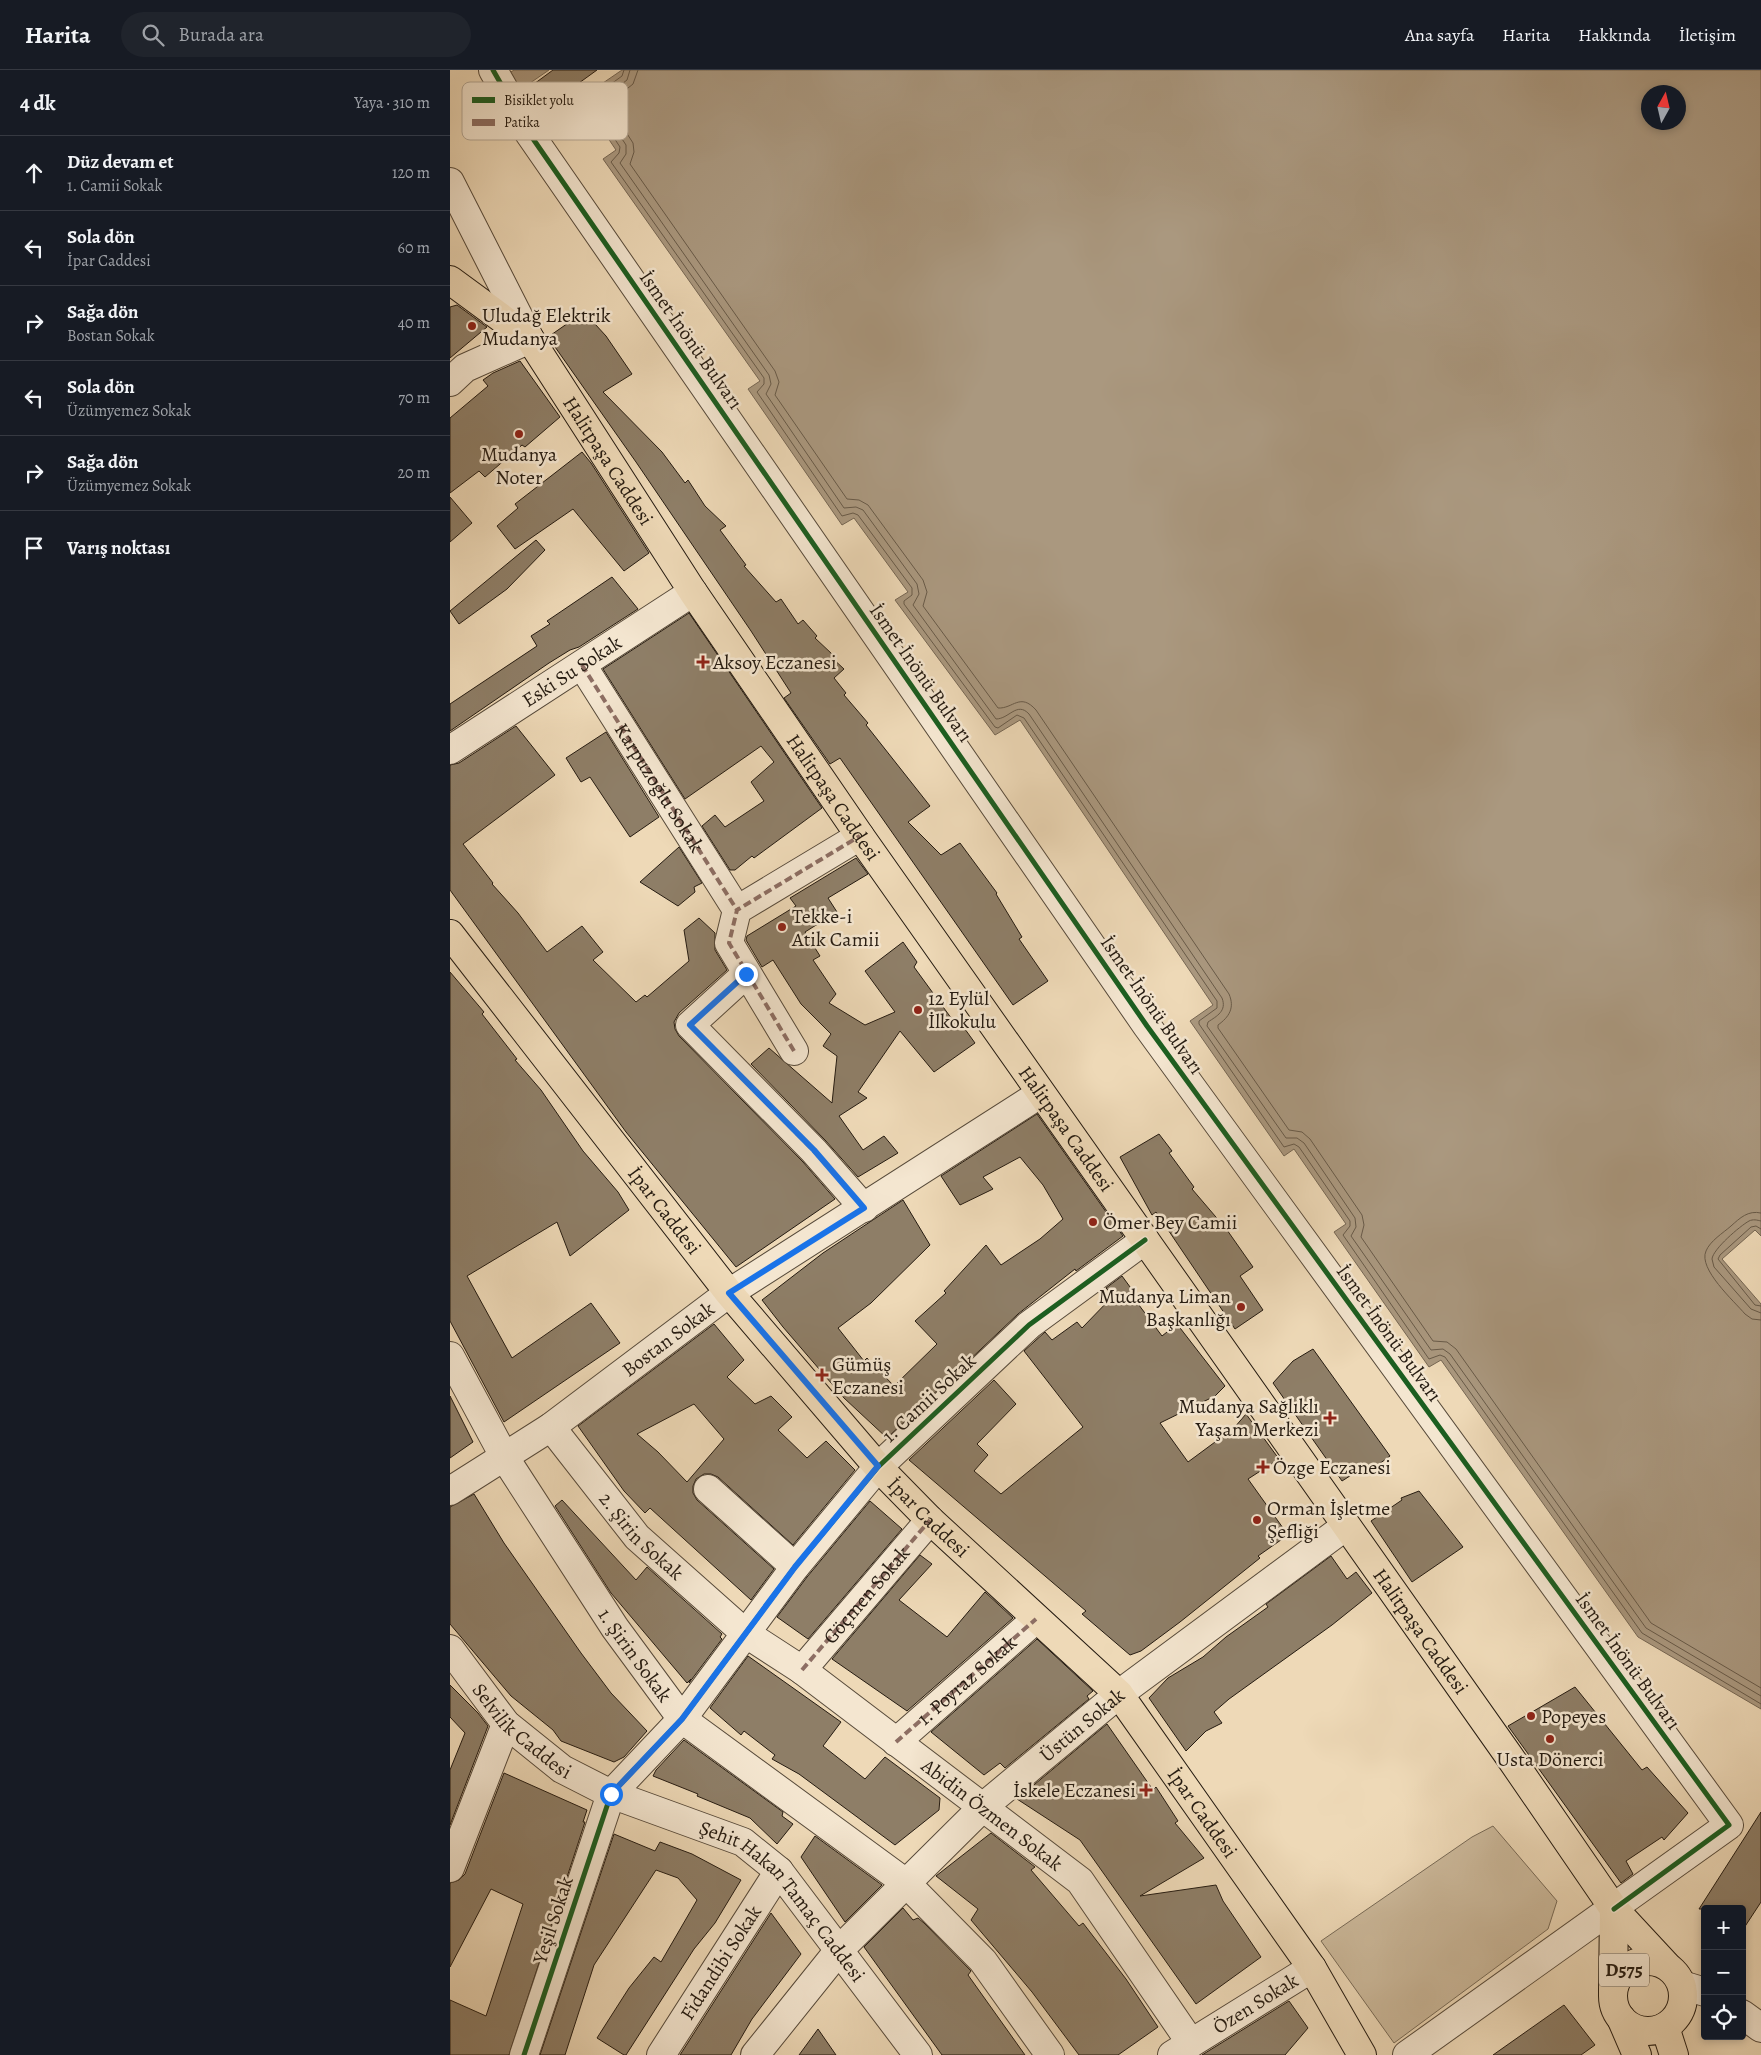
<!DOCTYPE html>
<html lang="tr">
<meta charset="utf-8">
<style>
body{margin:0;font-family:Alegreya,serif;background:#20242c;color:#f1f3f6}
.controls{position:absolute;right:15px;bottom:15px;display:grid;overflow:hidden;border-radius:5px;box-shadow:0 2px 8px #0003}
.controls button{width:45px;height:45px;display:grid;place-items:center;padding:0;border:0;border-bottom:1px solid #363941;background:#171b24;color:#f1f3f6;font:25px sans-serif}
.compass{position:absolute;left:1191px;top:15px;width:45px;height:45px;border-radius:50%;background:#171b24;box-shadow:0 2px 8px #0003;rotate:8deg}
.stop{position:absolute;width:15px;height:15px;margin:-11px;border:4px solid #1a73e8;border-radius:50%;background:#fff}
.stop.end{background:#1a73e8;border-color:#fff;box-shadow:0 1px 5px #0008}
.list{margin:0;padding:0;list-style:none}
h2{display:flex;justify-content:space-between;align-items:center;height:65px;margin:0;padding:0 20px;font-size:21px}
h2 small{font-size:16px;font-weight:400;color:#9ea1a6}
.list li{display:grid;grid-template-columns:32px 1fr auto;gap:15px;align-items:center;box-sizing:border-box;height:75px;padding:0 20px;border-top:1px solid #363941}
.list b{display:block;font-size:19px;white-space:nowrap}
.list p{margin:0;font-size:16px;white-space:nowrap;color:#9ea1a6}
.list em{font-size:16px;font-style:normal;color:#9ea1a6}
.icon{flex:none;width:28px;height:28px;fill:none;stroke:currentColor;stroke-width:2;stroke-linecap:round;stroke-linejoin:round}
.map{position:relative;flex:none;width:1311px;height:1985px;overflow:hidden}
header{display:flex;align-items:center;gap:30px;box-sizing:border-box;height:70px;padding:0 25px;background:#171b24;border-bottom:1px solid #363941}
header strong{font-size:24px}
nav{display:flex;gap:28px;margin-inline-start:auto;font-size:18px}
.search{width:350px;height:45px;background:#20242c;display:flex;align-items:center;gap:12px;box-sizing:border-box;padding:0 18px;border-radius:28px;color:#9ea1a6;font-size:19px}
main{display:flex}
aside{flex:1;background:#171b24}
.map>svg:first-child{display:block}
.green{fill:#ccb99b;stroke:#786a56}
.water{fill:#aa987f;stroke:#756653;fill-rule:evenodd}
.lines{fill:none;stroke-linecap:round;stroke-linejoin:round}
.shore{stroke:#685a48;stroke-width:1}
.building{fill:#8e7e67;stroke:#251b11;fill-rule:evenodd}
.minor-casing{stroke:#574a3a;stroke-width:30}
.major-casing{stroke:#251b11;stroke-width:30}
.highway-casing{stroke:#251b11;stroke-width:30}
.minor{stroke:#f4e6d0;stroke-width:28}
.major{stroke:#eed9b7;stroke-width:28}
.highway{stroke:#eed9b7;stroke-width:28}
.quiet{stroke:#8d6e63;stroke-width:4;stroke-dasharray:8 4;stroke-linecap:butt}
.cycleway-casing{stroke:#f4e6d0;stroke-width:8}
.cycleway{stroke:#1b5e20;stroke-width:5}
.route{stroke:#1a73e8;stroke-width:6}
.poi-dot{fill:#8f2418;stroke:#f4e6d0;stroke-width:2}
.labels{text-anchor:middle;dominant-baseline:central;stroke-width:5;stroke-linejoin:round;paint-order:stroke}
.shield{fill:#f4e6d0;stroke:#63584a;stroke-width:1}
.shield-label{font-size:19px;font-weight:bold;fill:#251b11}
.poi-label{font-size:20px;fill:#251b11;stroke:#f4e6d0;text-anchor:start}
.street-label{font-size:20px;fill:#251b11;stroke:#f4e6d0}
.key{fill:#f4e6d0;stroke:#b6a997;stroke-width:1}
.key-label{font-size:14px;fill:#251b11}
</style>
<header>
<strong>Harita</strong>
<div class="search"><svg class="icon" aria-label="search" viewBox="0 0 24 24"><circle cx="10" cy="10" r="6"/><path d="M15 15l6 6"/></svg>Burada ara</div>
<nav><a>Ana sayfa</a><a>Harita</a><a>Hakkında</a><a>İletişim</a></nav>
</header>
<main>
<aside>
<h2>4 dk<small>Yaya · 310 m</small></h2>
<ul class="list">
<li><svg class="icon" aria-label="ahead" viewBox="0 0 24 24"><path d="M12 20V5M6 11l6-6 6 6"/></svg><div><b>Düz devam et</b><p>1. Camii Sokak</p></div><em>120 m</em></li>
<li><svg class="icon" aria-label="left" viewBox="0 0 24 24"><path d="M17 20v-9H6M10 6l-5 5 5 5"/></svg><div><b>Sola dön</b><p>İpar Caddesi</p></div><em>60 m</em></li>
<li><svg class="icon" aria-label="right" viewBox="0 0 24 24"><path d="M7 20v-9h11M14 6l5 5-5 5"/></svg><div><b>Sağa dön</b><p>Bostan Sokak</p></div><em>40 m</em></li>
<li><svg class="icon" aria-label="left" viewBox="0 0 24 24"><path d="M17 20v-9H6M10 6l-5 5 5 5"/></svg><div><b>Sola dön</b><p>Üzümyemez Sokak</p></div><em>70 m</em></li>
<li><svg class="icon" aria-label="right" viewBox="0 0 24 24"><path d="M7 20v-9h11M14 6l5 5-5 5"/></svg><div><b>Sağa dön</b><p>Üzümyemez Sokak</p></div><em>20 m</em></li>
<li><svg class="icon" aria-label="arrive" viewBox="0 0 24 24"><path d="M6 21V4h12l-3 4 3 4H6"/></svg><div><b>Varış noktası</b></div></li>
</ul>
</aside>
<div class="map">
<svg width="1311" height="1985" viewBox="0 0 1311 1985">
<rect width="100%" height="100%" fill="#eed9b7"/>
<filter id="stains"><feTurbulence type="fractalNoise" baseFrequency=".004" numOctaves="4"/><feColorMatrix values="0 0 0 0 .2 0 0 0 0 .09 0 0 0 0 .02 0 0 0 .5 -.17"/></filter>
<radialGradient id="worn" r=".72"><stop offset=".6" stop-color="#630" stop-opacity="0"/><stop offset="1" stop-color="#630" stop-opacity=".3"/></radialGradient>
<polygon class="green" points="1043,1756 1107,1831 1098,1859 944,1973 871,1871 1022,1767"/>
<g class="water">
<polygon points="64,0 99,0 67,22 55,6"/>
<path d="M172 0H1311V1166L1305 1160 1272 1189 1311 1234V1639L1188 1567 991 1290 979 1297 884 1162 896 1154 844 1079 834 1086 740 951 763 935 570 650 545 665 445 530 458 522 404 448 392 455 298 319 310 311 153 89 166 80 131 28ZM1198 22H1228V52H1198Z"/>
</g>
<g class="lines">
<g class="shore">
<polyline points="174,0 172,6 139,30 170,77 169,83 161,92 314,308 314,314 307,322 392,446 403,443 408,445 462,518 462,525 454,531 454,534 545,657 548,658 567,645 574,648 767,931 767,938 749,951 749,954 834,1077 844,1074 849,1077 900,1151 900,1156 893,1165 979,1289 990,1285 995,1287 1192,1563 1311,1634"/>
<path d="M180 0 177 10 148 32 176 75V84L170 93 319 305 321 314 316 324 394 438 406 437 413 440 467 514 469 524 463 535 546 649C559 649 567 631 579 644L772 928C777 941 767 946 758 952L757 956 836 1068H847L854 1073 905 1148 906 1157 901 1166 981 1280 993 1279 1000 1284 1196 1558 1311 1626"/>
<path d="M188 0 183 14 158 34 183 73 184 82 180 94 325 301 329 312 325 325 397 429 409 430 418 435 473 510 477 522 473 536 548 638C563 639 570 622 586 640L779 924C785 938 779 947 768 955V958L839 1060 852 1062 860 1069 912 1145 914 1155 911 1167 983 1271 997 1272 1006 1279 1201 1553 1311 1618"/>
<path d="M1311 1143C1298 1140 1290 1148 1281 1156 1273 1163 1260 1171 1256 1181 1248 1199 1284 1231 1295 1244L1302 1249 1311 1250"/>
<path d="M1311 1151C1307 1150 1303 1149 1299 1151 1290 1156 1263 1179 1262 1189L1264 1197 1301 1239 1311 1243"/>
<polyline points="1311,1159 1306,1156 1301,1157 1270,1185 1268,1189 1305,1235 1311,1236"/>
</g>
</g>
<g class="building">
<polygon points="103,0 147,0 86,44 73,22"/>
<polygon points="7,235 37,257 0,288 0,237"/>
<polygon points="134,242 156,266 182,304 153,322 212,382 235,413 238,410 255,436 276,456 270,460 296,495 294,496 326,532 331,529 348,554 353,550 367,566 365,568 382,584 380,586 394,599 384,608 396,623 394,625 418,653 416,655 480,736 458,752 491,785 510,773 547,823 546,824 572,867 569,869 598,911 563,935 390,688 380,694 334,628 341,623 301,561 186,392 98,267"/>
<polygon points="70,291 110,347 75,377 72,375 35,407 29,401 0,423 0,348 38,316 33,310 43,303"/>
<polygon points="132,382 141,393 199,483 174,501 123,439 65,479 47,456 68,438 65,434"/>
<polygon points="0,427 22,453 0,472"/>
<polygon points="86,470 95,480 57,519 9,554 0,541"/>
<polygon points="162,507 188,539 129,577 120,580 99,593 0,661 0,634 87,576 81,566 100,554 97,551"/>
<polygon points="239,543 372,738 304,788 302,786 285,800 280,800 252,756 265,745 275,757 314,731 301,712 324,692 311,676 235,729 153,599"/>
<polygon points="66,656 105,705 13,774 43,813 42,814 68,843 97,882 132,856 153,882 143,890 186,932 195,925 197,927 239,891 234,860 249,848 265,863 265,880 277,900 229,943 224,952 225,959 229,966 353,1092 385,1129 286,1197 176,1062 0,820 0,695 9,693"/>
<polygon points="156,662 209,747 180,767 140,707 131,712 116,688"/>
<polygon points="229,777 252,813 244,817 245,822 228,836 190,812"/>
<polygon points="406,788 418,804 378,828 387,842 355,862 370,886 363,890 386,924 379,933 415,955 445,942 415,901 453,872 467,892 464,897 507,956 512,955 525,973 484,1002 450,961 408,1022 417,1028 389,1046 413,1080 434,1066 448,1083 408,1107 375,1070 301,994 319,978 382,1033 387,986 373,976 381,964 351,934 323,890 312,897 296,870 297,866 346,836 340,828"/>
<polygon points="0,902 34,942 32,944 67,989 65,990 91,1020 133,1081 168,1122 179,1140 120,1186 107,1152 17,1206 62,1288 141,1233 170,1273 54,1352 0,1251"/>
<polygon points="587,1044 673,1166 626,1201 625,1199 568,1244 437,1368 394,1328 333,1257 312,1230 373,1183 453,1130 480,1175 421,1233 388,1258 414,1291 417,1288 444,1316 487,1274 465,1251 496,1223 494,1221 536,1175 551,1195 590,1169 613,1149 593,1115 570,1087 533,1107 543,1119 510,1135 491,1106"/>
<polygon points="709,1064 722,1081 719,1083 744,1117 742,1119 777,1160 803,1197 790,1206 813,1240 785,1259 706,1142 702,1145 670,1087"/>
<polygon points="672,1206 683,1221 680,1223 712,1266 727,1254 775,1316 765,1326 710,1353 738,1392 784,1358 796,1344 829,1389 798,1409 838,1465 808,1486 810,1488 730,1552 691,1581 680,1585 632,1544 636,1541 459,1390 544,1310 566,1334 527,1374 538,1385 524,1401 551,1424 633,1357 574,1281 595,1262 602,1270 627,1252 632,1258 663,1226 656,1218"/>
<path d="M264 1254 294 1290 277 1307 305 1334 321 1326 342 1347 328 1360 357 1388 376 1371 405 1400 343 1475 268 1407 261 1404H254L246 1409 243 1416V1423L247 1430 324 1499 301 1530 200 1438 195 1443 174 1421 128 1356ZM244 1334 274 1369 237 1412 208 1382 187 1364Z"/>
<polygon points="863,1279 940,1386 921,1400 914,1397 892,1411 823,1313 843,1291"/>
<polygon points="0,1326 23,1372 0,1388"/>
<polygon points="969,1421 1013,1477 962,1512 921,1451 952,1430 951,1428"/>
<polygon points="24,1424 54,1473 131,1583 161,1623 197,1661 174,1687 164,1692 111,1671 103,1660 61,1626 0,1554 0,1437"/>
<polygon points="112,1430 186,1510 197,1497 272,1564 270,1567 272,1569 239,1613 241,1609 237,1613 161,1523 105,1436"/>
<polygon points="420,1431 452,1459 358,1569 327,1547 357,1507"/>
<polygon points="470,1485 482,1494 449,1530 497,1567 535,1522 563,1548 457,1641 382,1589"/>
<polygon points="881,1486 897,1509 906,1502 922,1523 882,1555 779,1629 764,1642 772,1653 756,1661 736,1681 699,1628 718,1608 753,1587 776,1567 818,1537 816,1534"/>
<polygon points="587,1569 643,1621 637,1626 639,1629 555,1698 550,1693 534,1705 481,1662"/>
<polygon points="298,1586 391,1652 373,1676 415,1709 435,1687 490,1728 489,1740 445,1775 349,1704 322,1689 325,1685 294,1661 291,1665 260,1638"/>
<polygon points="0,1615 28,1643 38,1656 0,1755 0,1700 15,1663 0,1647"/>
<polygon points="1125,1617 1192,1700 1197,1697 1238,1743 1214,1770 1212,1767 1176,1791 1183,1804 1171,1813 1058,1656"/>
<polygon points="657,1654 703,1720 706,1717 728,1751 725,1753 754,1788 690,1826 766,1815 773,1831 811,1887 746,1934 630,1770 567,1729"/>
<polygon points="234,1670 333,1742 332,1746 343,1754 327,1774 300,1748 247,1726 248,1724 203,1706 206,1700"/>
<polygon points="54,1703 137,1740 133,1752 135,1752 59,1985 0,1985 0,1930 36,1946 73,1834 41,1819 0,1897 0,1813 9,1810 15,1804"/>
<polygon points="1311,1742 1311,1832 1292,1861 1292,1839 1249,1839"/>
<polygon points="541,1763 585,1797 581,1800 629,1856 633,1853 676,1909 708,1957 668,1985 629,1985 582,1922 521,1850 528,1839 486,1806"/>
<polygon points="164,1764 205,1781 210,1772 242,1784 291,1810 265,1853 244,1879 176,1985 174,1985 147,1968 179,1918 204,1887 211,1892 247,1830 228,1808 206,1800 144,1895 115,1985 90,1985"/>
<polygon points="365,1766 432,1815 395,1852 351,1787"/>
<polygon points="453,1838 463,1850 468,1848 474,1853 521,1901 518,1905 575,1985 492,1985 414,1877"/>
<polygon points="321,1843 351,1884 302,1949 281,1985 230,1985"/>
<polygon points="839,1931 858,1958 835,1985 752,1985"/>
<polygon points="1114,1935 1145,1975 1131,1985 1043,1985"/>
<polygon points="368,1959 386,1985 349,1985"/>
</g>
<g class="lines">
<g class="minor-casing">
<g id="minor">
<polyline points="43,0 79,63 697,956 1279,1755 957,1985"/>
<polyline points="0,112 80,269 15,298 0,312"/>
<polyline points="132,595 287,840"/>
<path id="s1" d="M0 680 243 522"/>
<polyline points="296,904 240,955 364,1081 414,1138"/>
<polyline points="344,981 279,873 287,840 410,766"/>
<path id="s2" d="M0 1286 55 1388 165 1558 232 1649 456 1813 533 1891 600 1985"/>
<path id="s3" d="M101 1357 187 1467 295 1563 352 1600 630 1811 741 1973"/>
<polyline points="258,1419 345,1497"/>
<path id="s4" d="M0 1421 101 1357 279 1223 590 1024"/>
<path id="s5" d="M0 1579 56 1654 112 1699 161 1724 293 1772 329 1801 468 1985"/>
<path id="s6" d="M352 1600 480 1450"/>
<path id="s7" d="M446 1672 586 1549"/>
<polyline points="0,1798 56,1654"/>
<polyline points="1232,1915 1255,1922"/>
<polyline points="1292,1944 1311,1958"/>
<polyline points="74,1985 161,1724 232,1649 345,1497 428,1397 579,1255 695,1170"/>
<path id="s8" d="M211 1985 329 1801"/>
<path id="s9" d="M305 1985 390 1879 534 1736 669 1624 896 1456"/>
<path id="s10" d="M722 1985 862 1898"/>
</g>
</g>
<g class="major-casing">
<g id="major">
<path id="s11" d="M0 210 80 269 243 522 410 766 1059 1686 1164 1839"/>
<path id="s12" d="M0 864 279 1223 428 1397 480 1450 669 1624 862 1898 912 1985"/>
</g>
</g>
<g class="highway-casing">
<g id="highway">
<polyline points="1164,1839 1216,1895"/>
<circle cx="1198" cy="1926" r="35"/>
<polyline points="1163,1922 1164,1839"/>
<polyline points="1171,1948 1187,1985"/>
<polyline points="1215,1957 1224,1985"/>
</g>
</g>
<use href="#minor" class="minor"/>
<use href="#major" class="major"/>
<use href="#highway" class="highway"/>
<g class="quiet">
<path id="s13" d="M132 595 287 840"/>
<polyline points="296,904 240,955 364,1081 414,1138"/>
<polyline points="344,981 279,873 287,840 410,766"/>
<polyline points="352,1600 480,1450"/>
<polyline points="446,1672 586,1549"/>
</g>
<g class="cycleway-casing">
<g id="cycleway">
<polyline points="43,0 79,63 697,956 1279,1755 1164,1839"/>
<polyline points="74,1985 161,1724 232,1649 345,1497 428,1397 579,1255 695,1170"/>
</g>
</g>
<use href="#cycleway" class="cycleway"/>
</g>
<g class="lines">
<polyline class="route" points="161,1724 232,1649 345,1497 428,1396 279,1223 414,1138 364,1080 240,955 296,904"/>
</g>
<g class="poi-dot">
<circle cx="22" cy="256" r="5"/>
<circle cx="69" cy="364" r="5"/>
<path d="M250.5 584.5h5v5h5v5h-5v5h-5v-5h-5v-5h5z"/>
<circle cx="332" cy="857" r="5"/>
<circle cx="468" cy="940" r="5"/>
<circle cx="643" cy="1152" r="5"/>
<circle cx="791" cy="1237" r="5"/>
<path d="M369.5 1297.5h5v5h5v5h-5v5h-5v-5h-5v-5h5z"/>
<path d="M877.5 1340.5h5v5h5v5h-5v5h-5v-5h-5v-5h5z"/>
<path d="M810.5 1389.5h5v5h5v5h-5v5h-5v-5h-5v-5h5z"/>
<circle cx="807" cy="1450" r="5"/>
<circle cx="1081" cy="1646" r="5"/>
<circle cx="1100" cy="1669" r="5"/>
<path d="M693.5 1712.5h5v5h5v5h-5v5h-5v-5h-5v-5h5z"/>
</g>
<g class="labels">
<rect class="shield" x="1149" y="1883.5" width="50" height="33" rx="4"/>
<g class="shield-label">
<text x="1174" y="1900">D575</text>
</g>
<g class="poi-label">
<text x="32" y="245">Uludağ Elektrik<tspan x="32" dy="23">Mudanya</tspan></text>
<text x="69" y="384" text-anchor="middle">Mudanya<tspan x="69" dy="23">Noter</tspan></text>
<text x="263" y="592">Aksoy Eczanesi</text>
<text x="342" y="846">Tekke-i<tspan x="342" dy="23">Atik Camii</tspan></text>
<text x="478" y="928">12 Eylül<tspan x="478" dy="23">İlkokulu</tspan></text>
<text x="653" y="1152">Ömer Bey Camii</text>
<text x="781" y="1226" text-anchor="end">Mudanya Liman<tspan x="781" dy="23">Başkanlığı</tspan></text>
<text x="382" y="1294">Gümüş<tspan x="382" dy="23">Eczanesi</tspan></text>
<text x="869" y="1336" text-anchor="end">Mudanya Sağlıklı<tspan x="869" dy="23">Yaşam Merkezi</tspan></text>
<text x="823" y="1397">Özge Eczanesi</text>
<text x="817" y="1438">Orman İşletme<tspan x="817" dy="23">Şefliği</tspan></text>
<text x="1091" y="1646">Popeyes</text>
<text x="1100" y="1689" text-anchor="middle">Usta Dönerci</text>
<text x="686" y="1720" text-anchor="end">İskele Eczanesi</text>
</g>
<g class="street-label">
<text transform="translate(241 270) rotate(55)">İsmet İnönü Bulvarı</text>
<text stroke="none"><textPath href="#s11" startOffset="244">Halitpaşa Caddesi</textPath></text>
<text stroke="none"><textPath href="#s1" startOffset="145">Eski Su Sokak</textPath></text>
<text transform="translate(471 603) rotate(55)">İsmet İnönü Bulvarı</text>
<text stroke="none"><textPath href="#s13" startOffset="145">Karpuzoğlu Sokak</textPath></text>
<text stroke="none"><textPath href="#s11" startOffset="649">Halitpaşa Caddesi</textPath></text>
<text transform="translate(702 935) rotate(55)">İsmet İnönü Bulvarı</text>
<text stroke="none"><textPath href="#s11" startOffset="1054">Halitpaşa Caddesi</textPath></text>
<text stroke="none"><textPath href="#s12" startOffset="350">İpar Caddesi</textPath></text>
<text transform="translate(939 1263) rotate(54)">İsmet İnönü Bulvarı</text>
<text stroke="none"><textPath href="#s4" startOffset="266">Bostan Sokak</textPath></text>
<text transform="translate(479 1328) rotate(-43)">1. Camii Sokak</text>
<text stroke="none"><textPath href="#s12" startOffset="755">İpar Caddesi</textPath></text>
<text stroke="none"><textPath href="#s3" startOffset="142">2. Şirin Sokak</textPath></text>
<text stroke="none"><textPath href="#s6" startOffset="99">Göçmen Sokak</textPath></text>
<text stroke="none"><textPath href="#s11" startOffset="1669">Halitpaşa Caddesi</textPath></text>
<text stroke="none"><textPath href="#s2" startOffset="352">1. Şirin Sokak</textPath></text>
<text transform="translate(1178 1591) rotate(54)">İsmet İnönü Bulvarı</text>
<text stroke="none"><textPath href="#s7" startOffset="94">1. Poyraz Sokak</textPath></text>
<text stroke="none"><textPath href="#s9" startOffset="466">Üstün Sokak</textPath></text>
<text stroke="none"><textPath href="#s5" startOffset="110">Selvilik Caddesi</textPath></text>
<text stroke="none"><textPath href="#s12" startOffset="1160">İpar Caddesi</textPath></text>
<text stroke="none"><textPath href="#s3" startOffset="591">Abidin Özmen Sokak</textPath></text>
<text stroke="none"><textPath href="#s5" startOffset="429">Şehit Hakan Tamaç Caddesi</textPath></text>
<text transform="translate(103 1850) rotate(-72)">Yeşil Sokak</text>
<text stroke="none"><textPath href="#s8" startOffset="110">Fidandibi Sokak</textPath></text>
<text stroke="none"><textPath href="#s10" startOffset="98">Özen Sokak</textPath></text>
</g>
</g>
<rect x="12" y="12" width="166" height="58" rx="8" class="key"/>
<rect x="22" y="27" width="23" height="6" fill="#1b5e20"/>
<rect x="22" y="49" width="23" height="7" fill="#8d6e63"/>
<g class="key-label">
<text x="54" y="35">Bisiklet yolu</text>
<text x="54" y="57">Patika</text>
</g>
<rect width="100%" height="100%" filter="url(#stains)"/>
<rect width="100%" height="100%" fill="url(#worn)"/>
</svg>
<div class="controls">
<button>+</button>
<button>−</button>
<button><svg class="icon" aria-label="locate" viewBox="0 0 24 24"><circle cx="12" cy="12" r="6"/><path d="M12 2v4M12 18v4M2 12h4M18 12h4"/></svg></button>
</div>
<svg class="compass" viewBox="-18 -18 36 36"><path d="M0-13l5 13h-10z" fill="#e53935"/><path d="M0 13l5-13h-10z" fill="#9ea1a6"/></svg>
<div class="stop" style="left:161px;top:1724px"></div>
<div class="stop end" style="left:296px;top:904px"></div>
</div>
</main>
